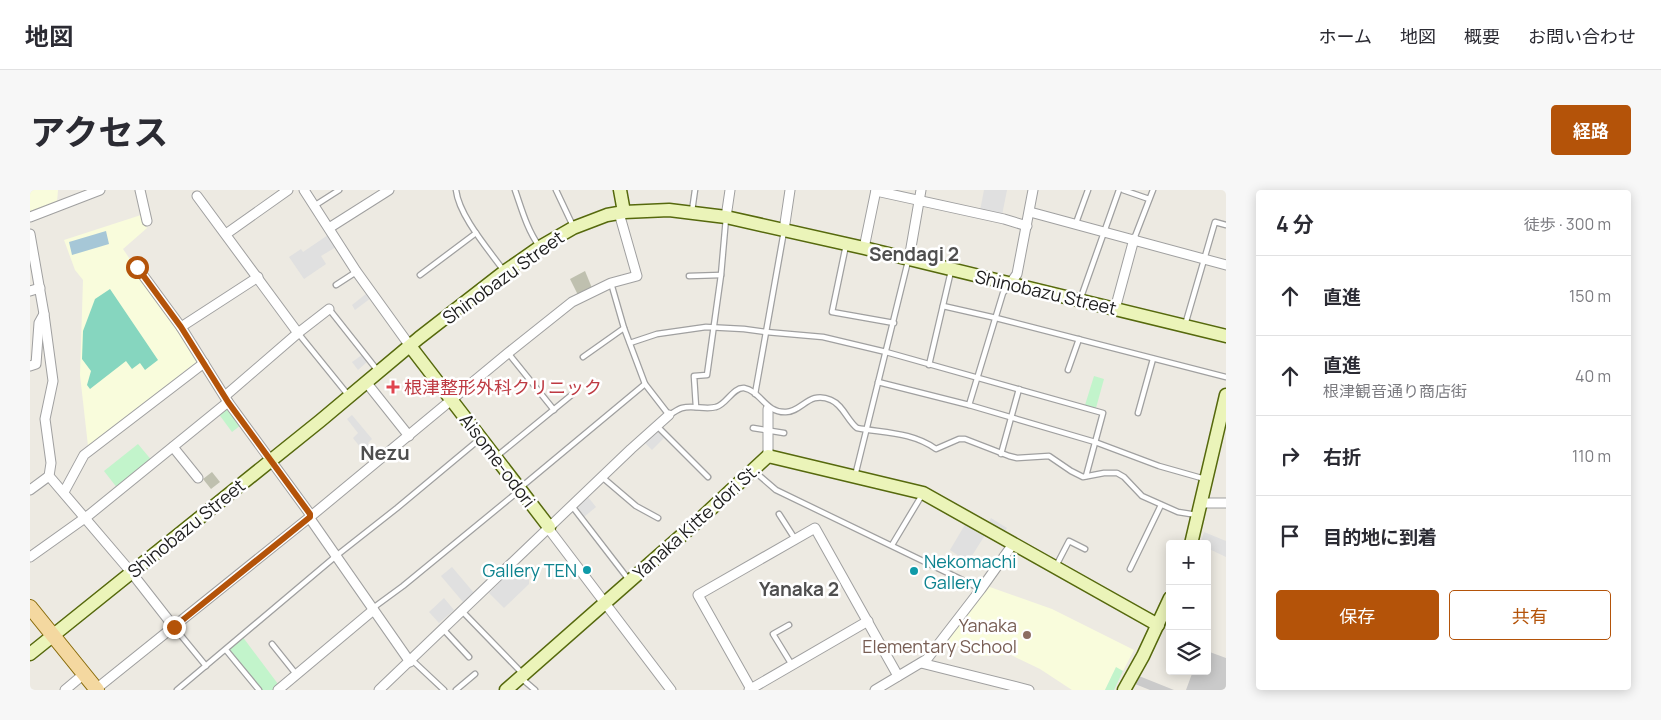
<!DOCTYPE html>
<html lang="ja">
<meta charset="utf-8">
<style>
body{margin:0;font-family:Manrope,"Noto Sans JP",sans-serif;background:#f7f7f7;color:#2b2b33}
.controls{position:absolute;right:15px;bottom:15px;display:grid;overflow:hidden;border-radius:5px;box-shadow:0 2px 12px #0003}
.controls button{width:45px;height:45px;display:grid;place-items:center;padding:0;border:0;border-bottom:1px solid #e1e1e2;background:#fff;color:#2b2b33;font:25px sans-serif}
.stop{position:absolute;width:15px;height:15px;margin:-11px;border:4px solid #b45309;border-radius:50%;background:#fff}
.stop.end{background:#b45309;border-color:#fff;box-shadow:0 1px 5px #0008}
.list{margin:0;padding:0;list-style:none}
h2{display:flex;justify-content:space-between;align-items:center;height:65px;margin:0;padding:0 20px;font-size:21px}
h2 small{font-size:16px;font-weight:400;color:#7c7c81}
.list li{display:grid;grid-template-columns:32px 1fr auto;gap:15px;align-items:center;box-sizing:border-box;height:80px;padding:0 20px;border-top:1px solid #e1e1e2}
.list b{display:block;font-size:19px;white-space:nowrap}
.list p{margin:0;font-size:16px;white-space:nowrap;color:#7c7c81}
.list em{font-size:16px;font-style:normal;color:#7c7c81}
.actions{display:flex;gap:10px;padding:15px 20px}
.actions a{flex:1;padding:11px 0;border:1px solid #b45309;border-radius:5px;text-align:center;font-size:18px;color:#b45309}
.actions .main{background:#b45309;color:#fff}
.icon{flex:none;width:28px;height:28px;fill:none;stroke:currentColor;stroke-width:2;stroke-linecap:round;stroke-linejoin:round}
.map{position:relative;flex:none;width:1196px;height:500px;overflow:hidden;border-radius:5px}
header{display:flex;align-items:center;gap:30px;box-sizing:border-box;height:70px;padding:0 25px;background:#fff;border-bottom:1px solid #e1e1e2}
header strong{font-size:24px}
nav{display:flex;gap:28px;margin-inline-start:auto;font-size:18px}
.intro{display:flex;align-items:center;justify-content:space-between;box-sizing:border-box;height:120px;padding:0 30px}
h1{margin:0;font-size:35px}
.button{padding:12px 22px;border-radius:5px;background:#b45309;color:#fff;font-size:18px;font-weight:700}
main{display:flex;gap:30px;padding:0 30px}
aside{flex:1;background:#fff;border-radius:5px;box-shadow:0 2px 12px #0003}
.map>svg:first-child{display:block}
.education{fill:#f9fcdc}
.religious{fill:#cacaca}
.construction{fill:#bfc0af}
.park{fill:#c2f4cb}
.pitch{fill:#86d6bf}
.parking{fill:#e0e0e0}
.water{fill:#a6c7d7}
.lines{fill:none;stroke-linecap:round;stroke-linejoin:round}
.lane-casing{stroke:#a0a0a0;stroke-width:7}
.street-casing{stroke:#a0a0a0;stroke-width:11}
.secondary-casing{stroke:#56690d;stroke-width:15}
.primary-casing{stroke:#896c0b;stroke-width:16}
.lane{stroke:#fff;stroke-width:4.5}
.street{stroke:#fff;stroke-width:9}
.secondary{stroke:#ebf4b9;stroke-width:12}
.primary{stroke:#f4d8a0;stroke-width:14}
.route{stroke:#b45309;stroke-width:6}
.health-dot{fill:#e0444e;stroke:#fff;stroke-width:2}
.culture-dot{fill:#0f9aa8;stroke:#fff;stroke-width:2}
.education-dot{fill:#8d6e63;stroke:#fff;stroke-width:2}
.labels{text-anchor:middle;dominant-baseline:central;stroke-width:5;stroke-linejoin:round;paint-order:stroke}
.street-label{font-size:18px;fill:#1c1c1c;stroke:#fff}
.health-label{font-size:18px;fill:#be3a42;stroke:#fff;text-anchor:start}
.culture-label{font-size:18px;fill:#0d838f;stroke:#fff;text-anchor:start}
.education-label{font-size:18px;fill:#785e54;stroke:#fff;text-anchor:end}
.neighbourhood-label{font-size:19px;font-weight:bold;fill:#4f4f4f;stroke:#fff}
.quarter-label{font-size:20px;font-weight:bold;fill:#4f4f4f;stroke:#fff}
</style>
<header>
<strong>地図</strong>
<nav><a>ホーム</a><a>地図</a><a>概要</a><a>お問い合わせ</a></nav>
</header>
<div class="intro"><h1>アクセス</h1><a class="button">経路</a></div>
<main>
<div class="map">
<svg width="1196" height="500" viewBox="0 0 1196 500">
<rect width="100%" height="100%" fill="#edeae2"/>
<g class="education">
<polygon points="0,0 28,0 27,13 0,23"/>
<polygon points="111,25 117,38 93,59 169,170 58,256 50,185 53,90 45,80 34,50"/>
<polygon points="957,396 1022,419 1104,460 1093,481 1086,478 1075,500 1042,500 1010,479 981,465 951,466 930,460 931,457 915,453"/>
</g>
<g class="religious">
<polygon points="1177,461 1196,468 1196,500 1156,500 1163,481 1177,481"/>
<polygon points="1109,486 1144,500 1120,500 1105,494"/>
</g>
<g class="construction">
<polygon points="555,81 562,98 548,105 540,89"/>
<polygon points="182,282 190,292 181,299 173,289"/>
</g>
<g class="park">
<polygon points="1064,186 1074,189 1066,218 1055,215"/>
<polygon points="197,216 211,235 202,242 188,223"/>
<polygon points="108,254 123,272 88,299 74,281"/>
<polygon points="212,446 251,498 248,500 229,500 196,460"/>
<polygon points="1086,477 1093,481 1084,500 1075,500"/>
</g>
<polygon class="pitch" points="80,99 128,170 115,180 110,173 102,179 96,171 60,199 57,195 61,181 52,169 53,141 65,109"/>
<g class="parking">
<polygon points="954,0 977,0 972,25 950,21"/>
<polygon points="298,45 306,57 291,66 296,74 274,89 259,67 271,59 273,62"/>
<polygon points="337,103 341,108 325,120 322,115"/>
<polygon points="332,165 337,172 328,180 322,172"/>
<polygon points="322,225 342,249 338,253 349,267 342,272 323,248 328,243 317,229"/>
<polygon points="628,242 634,248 622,260 615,253"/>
<polygon points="558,307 566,317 554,327 547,319 547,316"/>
<polygon points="961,328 977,338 974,343 958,334"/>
<polygon points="936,333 955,345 938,372 920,360"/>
<polygon points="1174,342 1196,351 1196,367 1177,358 1177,354 1170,354"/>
<polygon points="485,376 499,390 499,394 474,418 459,403"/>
<polygon points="422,377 444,403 433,412 411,386"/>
<polygon points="414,408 424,420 409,433 399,422"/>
</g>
<polygon class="water" points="76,41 79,54 42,65 39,52"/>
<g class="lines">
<g class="lane-casing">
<g id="lane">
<path d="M426 0C429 26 459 60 474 81"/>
<path d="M485 0C492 20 497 39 509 56"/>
<polyline points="526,0 543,36"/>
<polyline points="1093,0 1119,9"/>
<polyline points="284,16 309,0"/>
<polyline points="662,21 665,0"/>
<polyline points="1046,33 1058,0"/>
<polyline points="1104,49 1123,0"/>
<polyline points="816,55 802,122 864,133"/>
<polyline points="390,85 446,43"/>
<polyline points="659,86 691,85"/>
<path d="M581 93 594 138 615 194 639 225C643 223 648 219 652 218 663 215 676 220 686 217 696 215 703 197 714 198 731 201 735 223 756 222 772 222 779 200 801 210 813 215 817 230 827 238 854 243 882 242 906 259L929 249H935L979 266 987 268 1019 266 1041 281 1053 287 1074 283H1087L1094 287 1112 306 1148 322 1167 325"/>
<polyline points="306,95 326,82"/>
<polyline points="1050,110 1089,0"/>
<polyline points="913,116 966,128 1196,187"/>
<polyline points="299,119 348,181"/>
<polyline points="1155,135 1185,32 1196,35"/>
<polyline points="268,143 319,206"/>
<polyline points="600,153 627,144 676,137 714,139 736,142 793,147 856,162 1073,223 1056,286"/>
<polyline points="478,163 524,220"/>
<polyline points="553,167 594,138"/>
<polyline points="899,175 921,81"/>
<polyline points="1038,180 1049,149"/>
<polyline points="848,192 939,215 1065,252 1129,276 1175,289"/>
<polyline points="725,204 754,41"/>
<polyline points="939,215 973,103 979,96"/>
<polyline points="666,217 664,186 677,185 691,85 696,28"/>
<polyline points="1108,223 1123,169"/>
<polyline points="627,236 678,287"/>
<polyline points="723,238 754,243"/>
<polyline points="971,264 989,199"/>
<polyline points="467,266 544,203"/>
<polyline points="724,281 746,300 951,399"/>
<polyline points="825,286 878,71"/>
<polyline points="572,287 606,316 628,328"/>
<polyline points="490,298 615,194"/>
<polyline points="542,316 599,390"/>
<polyline points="749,324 765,349"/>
<polyline points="862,355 892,305"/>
<polyline points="1026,376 1039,351 1055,359"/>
<polyline points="1100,379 1131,315"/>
<polyline points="343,418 373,396 490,300"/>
<polyline points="432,421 492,483"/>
<polyline points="759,435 743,444 762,475"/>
<polyline points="144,437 176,476"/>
<polyline points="413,439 439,467"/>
<polyline points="242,454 266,484"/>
<polyline points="196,460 229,500"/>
<polyline points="382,470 414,500"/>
<polyline points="491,488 505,500"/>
<polyline points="147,500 306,366 367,318 451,248"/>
<polyline points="426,500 445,484"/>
</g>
</g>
<g class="street-casing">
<g id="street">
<polyline points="110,0 117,31"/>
<polyline points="274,0 326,81 380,156"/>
<polyline points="846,1 974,29 997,36"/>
<polyline points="167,6 268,143"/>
<polyline points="1000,22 1196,75"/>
<polyline points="0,27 70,0"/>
<polyline points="696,27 700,0"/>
<polyline points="299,38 359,0"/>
<polyline points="754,40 760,0"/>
<polyline points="0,44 14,124 23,191 15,229 21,273 19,286 101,382 144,437"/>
<polyline points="196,44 258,0"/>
<polyline points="834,58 846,0"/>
<polyline points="879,69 891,0"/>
<polyline points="107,77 151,137 198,212 280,324 281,330 380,472"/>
<polyline points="980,94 987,84 1003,0"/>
<polyline points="0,101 10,98"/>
<polyline points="1085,119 1104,49"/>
<polyline points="151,137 228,87"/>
<polyline points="0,176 6,174 9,133 14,124"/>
<polyline points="336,192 379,246"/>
<polyline points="195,206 268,143 299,119"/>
<polyline points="738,219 738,266"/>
<polyline points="143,257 168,288"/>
<polyline points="0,300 19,286"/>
<polyline points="34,302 54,265 174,173"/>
<polyline points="1171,313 1196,313"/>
<polyline points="518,338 641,500"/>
<polyline points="0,367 59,325 198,212"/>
<polyline points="891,473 999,500"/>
<polyline points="66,499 280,327 478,163 542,112 581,93 607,86 589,23"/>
<polyline points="721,499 668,405 785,338 868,486"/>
<polyline points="35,500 54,484"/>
<polyline points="248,500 341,422 343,418"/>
<polyline points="349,500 601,259 639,225"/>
<polyline points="719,500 838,431"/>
<polyline points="845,500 897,469 951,399 983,354"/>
</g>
</g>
<g class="secondary-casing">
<g id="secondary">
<polyline points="590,0 594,22"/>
<polyline points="380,156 519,337"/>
<polyline points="1161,354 1196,205"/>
<polyline points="0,464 290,231 389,148 474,82 510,57 543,38 577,25 594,22 639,20 696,27 834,58 1196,146"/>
<polyline points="476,500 668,331 738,266 893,303 1128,435"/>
<polyline points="1094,500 1113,466 1140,408"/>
</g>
</g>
<g class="primary-casing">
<polyline id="primary" points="0,417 67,500"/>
</g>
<use href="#lane" class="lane"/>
<use href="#street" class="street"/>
<use href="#secondary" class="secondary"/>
<use href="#primary" class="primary"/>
</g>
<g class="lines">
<polyline class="route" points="107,77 151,137 198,212 280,324 280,327 144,437"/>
</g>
<path class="health-dot" d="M360.5 189.5h5v5h5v5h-5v5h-5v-5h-5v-5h5z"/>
<g class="culture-dot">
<circle cx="557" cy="380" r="5"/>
<circle cx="884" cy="381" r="5"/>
</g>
<circle class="education-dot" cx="997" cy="445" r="5"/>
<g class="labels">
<g class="street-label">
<text transform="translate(473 87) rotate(-36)">Shinobazu Street</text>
<text transform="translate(1016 102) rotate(13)">Shinobazu Street</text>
<text transform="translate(468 270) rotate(53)">Aisome-odori</text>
<text transform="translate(666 331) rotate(-42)">Yanaka Kitte dori St.</text>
<text transform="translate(156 338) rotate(-39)">Shinobazu Street</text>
</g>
<g class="health-label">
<text x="374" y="197">根津整形外科クリニック</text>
</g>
<g class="culture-label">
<text x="894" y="371">Nekomachi<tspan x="894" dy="21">Gallery</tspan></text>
<text x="547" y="380" text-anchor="end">Gallery TEN</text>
</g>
<g class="education-label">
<text x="987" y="435">Yanaka<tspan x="987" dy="21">Elementary School</tspan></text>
</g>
<g class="neighbourhood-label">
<text x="884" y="64">Sendagi 2</text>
<text x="769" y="399">Yanaka 2</text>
</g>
<g class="quarter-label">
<text x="355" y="262">Nezu</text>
</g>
</g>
</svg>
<div class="controls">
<button>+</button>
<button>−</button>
<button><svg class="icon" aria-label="layers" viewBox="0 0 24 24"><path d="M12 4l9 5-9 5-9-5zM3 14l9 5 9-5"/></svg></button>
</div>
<div class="stop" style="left:107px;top:77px"></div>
<div class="stop end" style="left:144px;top:437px"></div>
</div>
<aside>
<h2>4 分<small>徒歩 · 300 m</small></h2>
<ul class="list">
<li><svg class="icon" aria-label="ahead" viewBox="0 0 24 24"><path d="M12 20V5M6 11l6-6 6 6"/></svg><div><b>直進</b></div><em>150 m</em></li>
<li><svg class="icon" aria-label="ahead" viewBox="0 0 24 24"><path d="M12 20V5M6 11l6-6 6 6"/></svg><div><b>直進</b><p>根津観音通り商店街</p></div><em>40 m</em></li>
<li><svg class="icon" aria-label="right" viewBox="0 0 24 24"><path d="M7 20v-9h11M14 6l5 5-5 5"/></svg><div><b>右折</b></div><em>110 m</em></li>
<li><svg class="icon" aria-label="arrive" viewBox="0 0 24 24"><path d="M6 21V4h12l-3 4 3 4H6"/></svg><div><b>目的地に到着</b></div></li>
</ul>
<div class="actions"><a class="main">保存</a><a>共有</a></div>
</aside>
</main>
